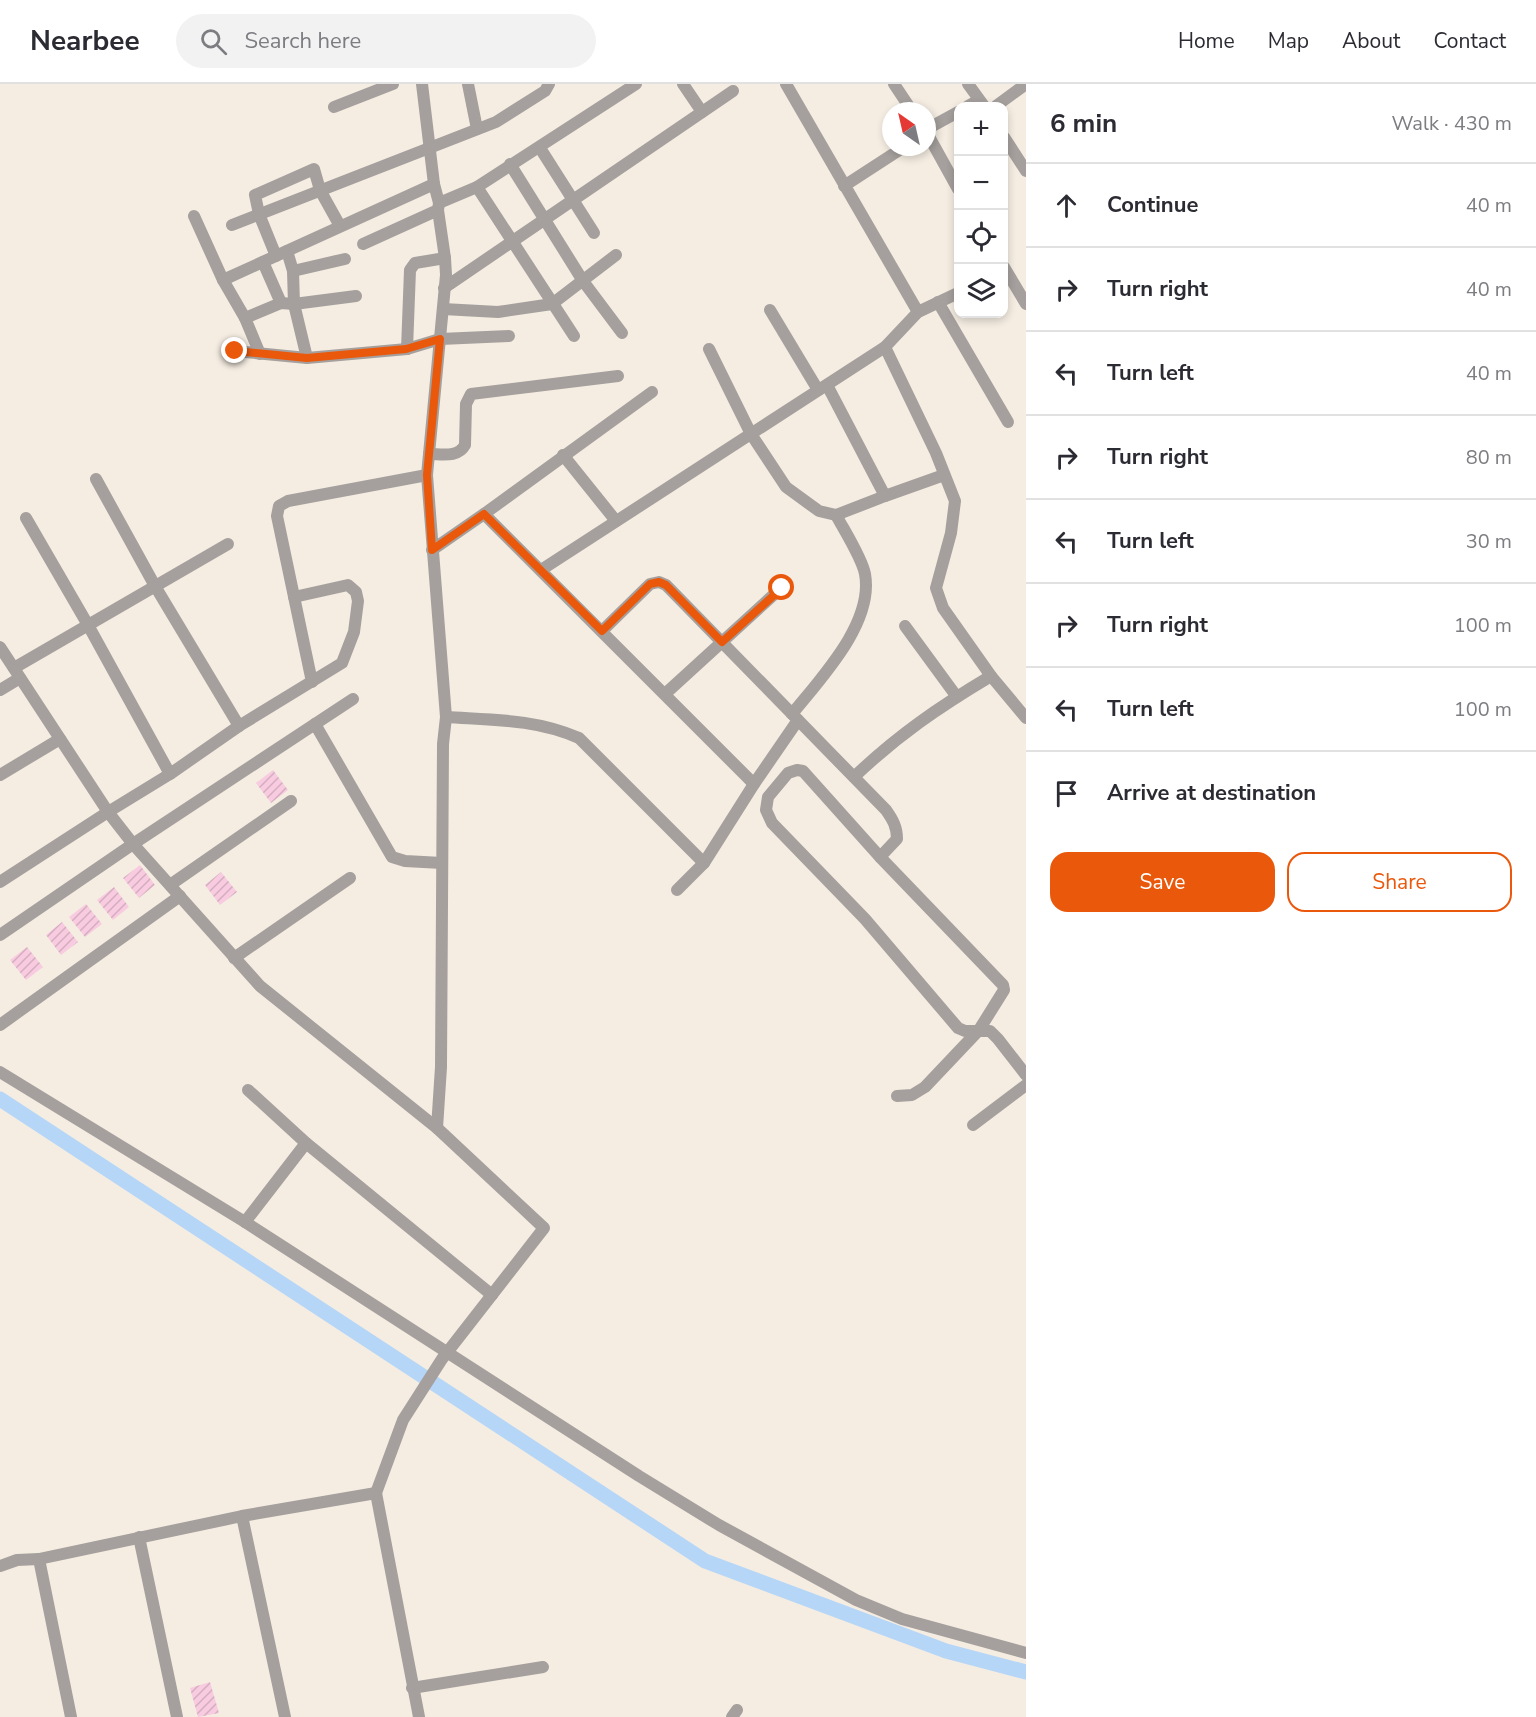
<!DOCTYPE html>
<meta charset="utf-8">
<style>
body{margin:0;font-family:"Nunito Sans",sans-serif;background:#f2f2f3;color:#2b2b33}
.controls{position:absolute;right:18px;top:18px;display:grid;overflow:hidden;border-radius:12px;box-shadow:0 3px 9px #0003}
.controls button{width:54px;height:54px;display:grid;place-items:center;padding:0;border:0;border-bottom:2px solid #e1e1e2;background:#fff;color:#2b2b33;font:30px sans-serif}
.compass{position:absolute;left:882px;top:18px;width:54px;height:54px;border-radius:50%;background:#fff;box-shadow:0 3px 9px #0003;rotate:326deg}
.stop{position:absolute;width:18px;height:18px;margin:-14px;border:4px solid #ea580c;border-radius:50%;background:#fff}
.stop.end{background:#ea580c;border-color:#fff;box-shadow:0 2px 6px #0008}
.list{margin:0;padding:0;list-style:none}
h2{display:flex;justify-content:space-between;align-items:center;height:78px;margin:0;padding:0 24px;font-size:26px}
h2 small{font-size:20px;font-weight:400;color:#7c7c81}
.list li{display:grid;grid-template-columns:39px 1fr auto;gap:18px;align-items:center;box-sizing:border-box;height:84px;padding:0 24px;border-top:2px solid #e1e1e2}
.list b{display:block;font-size:22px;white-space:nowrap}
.list em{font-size:20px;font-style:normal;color:#7c7c81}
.actions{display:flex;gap:12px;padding:18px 24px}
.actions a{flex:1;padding:14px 0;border:2px solid #ea580c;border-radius:18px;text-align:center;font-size:21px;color:#ea580c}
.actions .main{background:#ea580c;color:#fff}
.icon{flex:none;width:33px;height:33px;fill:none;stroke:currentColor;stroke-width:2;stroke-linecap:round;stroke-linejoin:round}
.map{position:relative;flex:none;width:1026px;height:1633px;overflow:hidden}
header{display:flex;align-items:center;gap:36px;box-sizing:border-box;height:84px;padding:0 30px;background:#fff;border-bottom:2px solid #e1e1e2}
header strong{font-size:28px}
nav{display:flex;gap:33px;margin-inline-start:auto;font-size:21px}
.search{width:420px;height:54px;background:#f2f2f3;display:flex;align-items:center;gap:15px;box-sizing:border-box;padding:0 21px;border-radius:33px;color:#7c7c81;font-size:22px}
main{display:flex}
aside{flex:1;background:#fff}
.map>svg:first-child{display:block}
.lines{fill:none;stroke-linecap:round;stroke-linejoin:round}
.canal{stroke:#b6d6f7;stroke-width:15}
.building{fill:url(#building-hatch)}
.minor{stroke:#a5a09d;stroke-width:12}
.route{stroke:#ea580c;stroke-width:8}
</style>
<header>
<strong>Nearbee</strong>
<div class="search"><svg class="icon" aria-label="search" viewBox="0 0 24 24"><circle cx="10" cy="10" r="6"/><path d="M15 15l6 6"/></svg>Search here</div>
<nav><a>Home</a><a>Map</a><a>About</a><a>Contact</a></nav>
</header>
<main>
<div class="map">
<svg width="1026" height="1633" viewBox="0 0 1026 1633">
<defs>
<pattern id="building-hatch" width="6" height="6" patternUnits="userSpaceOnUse" patternTransform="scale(1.5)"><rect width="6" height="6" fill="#f8cbe0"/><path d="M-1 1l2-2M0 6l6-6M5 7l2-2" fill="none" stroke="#d4adbf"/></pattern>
</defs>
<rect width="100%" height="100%" fill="#f5ede2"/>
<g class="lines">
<polyline class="canal" points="0,1015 705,1477 946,1567 1026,1588"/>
</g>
<g class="building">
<polygon points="273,686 288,706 271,719 256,699"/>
<polygon points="140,781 155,801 139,814 123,794"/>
<polygon points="221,788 237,808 220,821 205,801"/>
<polygon points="114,803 129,823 113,836 97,816"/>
<polygon points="86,820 102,840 85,853 69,833"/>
<polygon points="62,838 78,858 61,871 46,851"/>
<polygon points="27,863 43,883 26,896 10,876"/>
<polygon points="210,1598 219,1629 198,1633 190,1604"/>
</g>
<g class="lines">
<g class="minor">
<polyline points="422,0 434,100 439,119 438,126 445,174 446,191 427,391 446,633 443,660 441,983 437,1044"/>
<polyline points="468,0 477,45"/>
<polyline points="683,0 702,28"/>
<polyline points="786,0 918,228"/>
<polyline points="894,0 912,27"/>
<polyline points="968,0 984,22"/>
<polyline points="968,22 979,16"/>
<polyline points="996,22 1026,0"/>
<polyline points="334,23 393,0"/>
<polyline points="927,45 958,28"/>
<polyline points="927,49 958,105"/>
<polyline points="1004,53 1026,87"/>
<polyline points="540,64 594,149"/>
<polyline points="510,80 583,197 622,249"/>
<polyline points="844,102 904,63"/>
<polyline points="477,103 574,252"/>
<polyline points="439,119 477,103 636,0"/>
<polyline points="194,132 223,196 245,234 260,270"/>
<polyline points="232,141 496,38 545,7 549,0"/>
<polyline points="363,160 438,126"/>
<polyline points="287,167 293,187 294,220 307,274"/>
<polyline points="276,172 259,130 255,111 314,85 320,106 340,142"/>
<polyline points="263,178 281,219"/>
<polyline points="1004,183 1026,220"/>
<polyline points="293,187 345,175"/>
<polyline points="223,196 434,100"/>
<polyline points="444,204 733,7"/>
<polyline points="938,218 1008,338"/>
<polyline points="443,225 498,228 552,220 616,171"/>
<polyline points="770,226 818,306"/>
<polyline points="245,234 281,219 294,220 356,212"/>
<polyline points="885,263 936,369 955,417 951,449 936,504 943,524 991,592 1026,634"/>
<polyline points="407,265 410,186 415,179 445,174"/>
<polyline points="709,265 751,350 786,403 819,427 836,431 885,412 827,301"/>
<polyline points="235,267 307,274 407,265 440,255 509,252"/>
<path d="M429 370C442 370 458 374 465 361L466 320 471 310 618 292"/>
<polyline points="563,371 616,437"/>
<polyline points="96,395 155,502 239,642"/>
<polyline points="885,412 944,391"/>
<polyline points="484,430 652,308"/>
<polyline points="26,434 88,541 170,690"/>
<polyline points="432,466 484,430 754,700"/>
<polyline points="541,486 885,263 918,228 958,209"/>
<polyline points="905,542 957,613"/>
<path d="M602 547 650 500 659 498 666 501 886 726C893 736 897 743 897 755L880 773 1003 901 1004 906 979 946 925 1003 912 1011 897 1012"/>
<polyline points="0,563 108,728 133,760 260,902 437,1044 544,1144 442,1275 403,1336 376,1409"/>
<polyline points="14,584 228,460"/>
<polyline points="312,598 277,432 279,422 288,417 427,391"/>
<polyline points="0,606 20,594"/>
<polyline points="665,610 781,504"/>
<path d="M792 630C821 594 874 539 865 490 862 474 844 446 836 431"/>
<path d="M446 633C493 636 536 635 579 654L704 779"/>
<polyline points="315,640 392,773 405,777 442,779"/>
<polyline points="0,691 60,655"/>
<path d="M854 693C898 651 939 623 991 592"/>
<polyline points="880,773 803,687 797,686 788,689 768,713 766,726 772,739 865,835 958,944 965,947 990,947 998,955 1026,991"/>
<polyline points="0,798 108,728 170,690 239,642 342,579 354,548 358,517 356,508 348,501 294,513"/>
<polyline points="170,801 291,717"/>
<polyline points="677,806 704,779 754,700 798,636"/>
<polyline points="0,851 133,760 353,615"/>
<polyline points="234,874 350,794"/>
<polyline points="0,941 180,812"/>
<polyline points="0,988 245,1138 639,1392 719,1441 856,1516 902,1535 1026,1569"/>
<polyline points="248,1006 306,1059 492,1211"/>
<polyline points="973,1041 1026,1001"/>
<polyline points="245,1138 306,1059"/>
<polyline points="242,1432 285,1633"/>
<polyline points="139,1453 177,1633"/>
<polyline points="39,1475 71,1633"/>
<polyline points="0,1482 17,1476 39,1475 242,1432 376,1409 419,1633"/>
<polyline points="412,1604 543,1583"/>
<polyline points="732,1633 737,1626"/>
</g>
</g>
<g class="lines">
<polyline class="route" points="235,267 307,274 406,265 440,255 427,391 432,466 484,430 602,547 650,500 659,498 666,501 722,558 782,504"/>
</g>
</svg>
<div class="controls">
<button>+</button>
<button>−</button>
<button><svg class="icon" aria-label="locate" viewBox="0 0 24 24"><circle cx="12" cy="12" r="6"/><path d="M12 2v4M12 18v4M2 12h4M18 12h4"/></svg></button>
<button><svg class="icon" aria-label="layers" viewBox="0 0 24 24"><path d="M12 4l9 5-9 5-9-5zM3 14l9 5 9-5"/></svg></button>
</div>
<svg class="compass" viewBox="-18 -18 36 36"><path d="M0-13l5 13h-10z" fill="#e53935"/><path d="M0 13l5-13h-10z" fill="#7c7c81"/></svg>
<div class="stop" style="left:782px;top:504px"></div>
<div class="stop end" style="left:235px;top:267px"></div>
</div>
<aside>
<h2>6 min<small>Walk · 430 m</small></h2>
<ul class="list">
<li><svg class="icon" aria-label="ahead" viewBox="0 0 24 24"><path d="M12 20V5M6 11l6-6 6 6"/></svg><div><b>Continue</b></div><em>40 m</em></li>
<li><svg class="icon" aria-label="right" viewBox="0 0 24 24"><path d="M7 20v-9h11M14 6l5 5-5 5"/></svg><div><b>Turn right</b></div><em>40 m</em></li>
<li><svg class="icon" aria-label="left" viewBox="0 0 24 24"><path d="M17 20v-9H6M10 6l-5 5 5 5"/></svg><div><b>Turn left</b></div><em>40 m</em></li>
<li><svg class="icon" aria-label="right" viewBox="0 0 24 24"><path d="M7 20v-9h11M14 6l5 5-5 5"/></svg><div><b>Turn right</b></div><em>80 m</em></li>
<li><svg class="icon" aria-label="left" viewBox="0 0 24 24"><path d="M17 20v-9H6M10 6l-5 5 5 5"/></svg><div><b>Turn left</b></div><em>30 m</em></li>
<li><svg class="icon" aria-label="right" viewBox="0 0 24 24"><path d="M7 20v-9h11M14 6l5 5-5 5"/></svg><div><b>Turn right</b></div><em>100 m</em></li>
<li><svg class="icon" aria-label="left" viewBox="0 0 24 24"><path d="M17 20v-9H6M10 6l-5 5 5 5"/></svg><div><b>Turn left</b></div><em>100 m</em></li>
<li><svg class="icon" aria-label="arrive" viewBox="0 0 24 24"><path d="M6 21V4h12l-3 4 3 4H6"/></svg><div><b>Arrive at destination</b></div></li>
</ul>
<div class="actions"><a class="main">Save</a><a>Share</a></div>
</aside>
</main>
